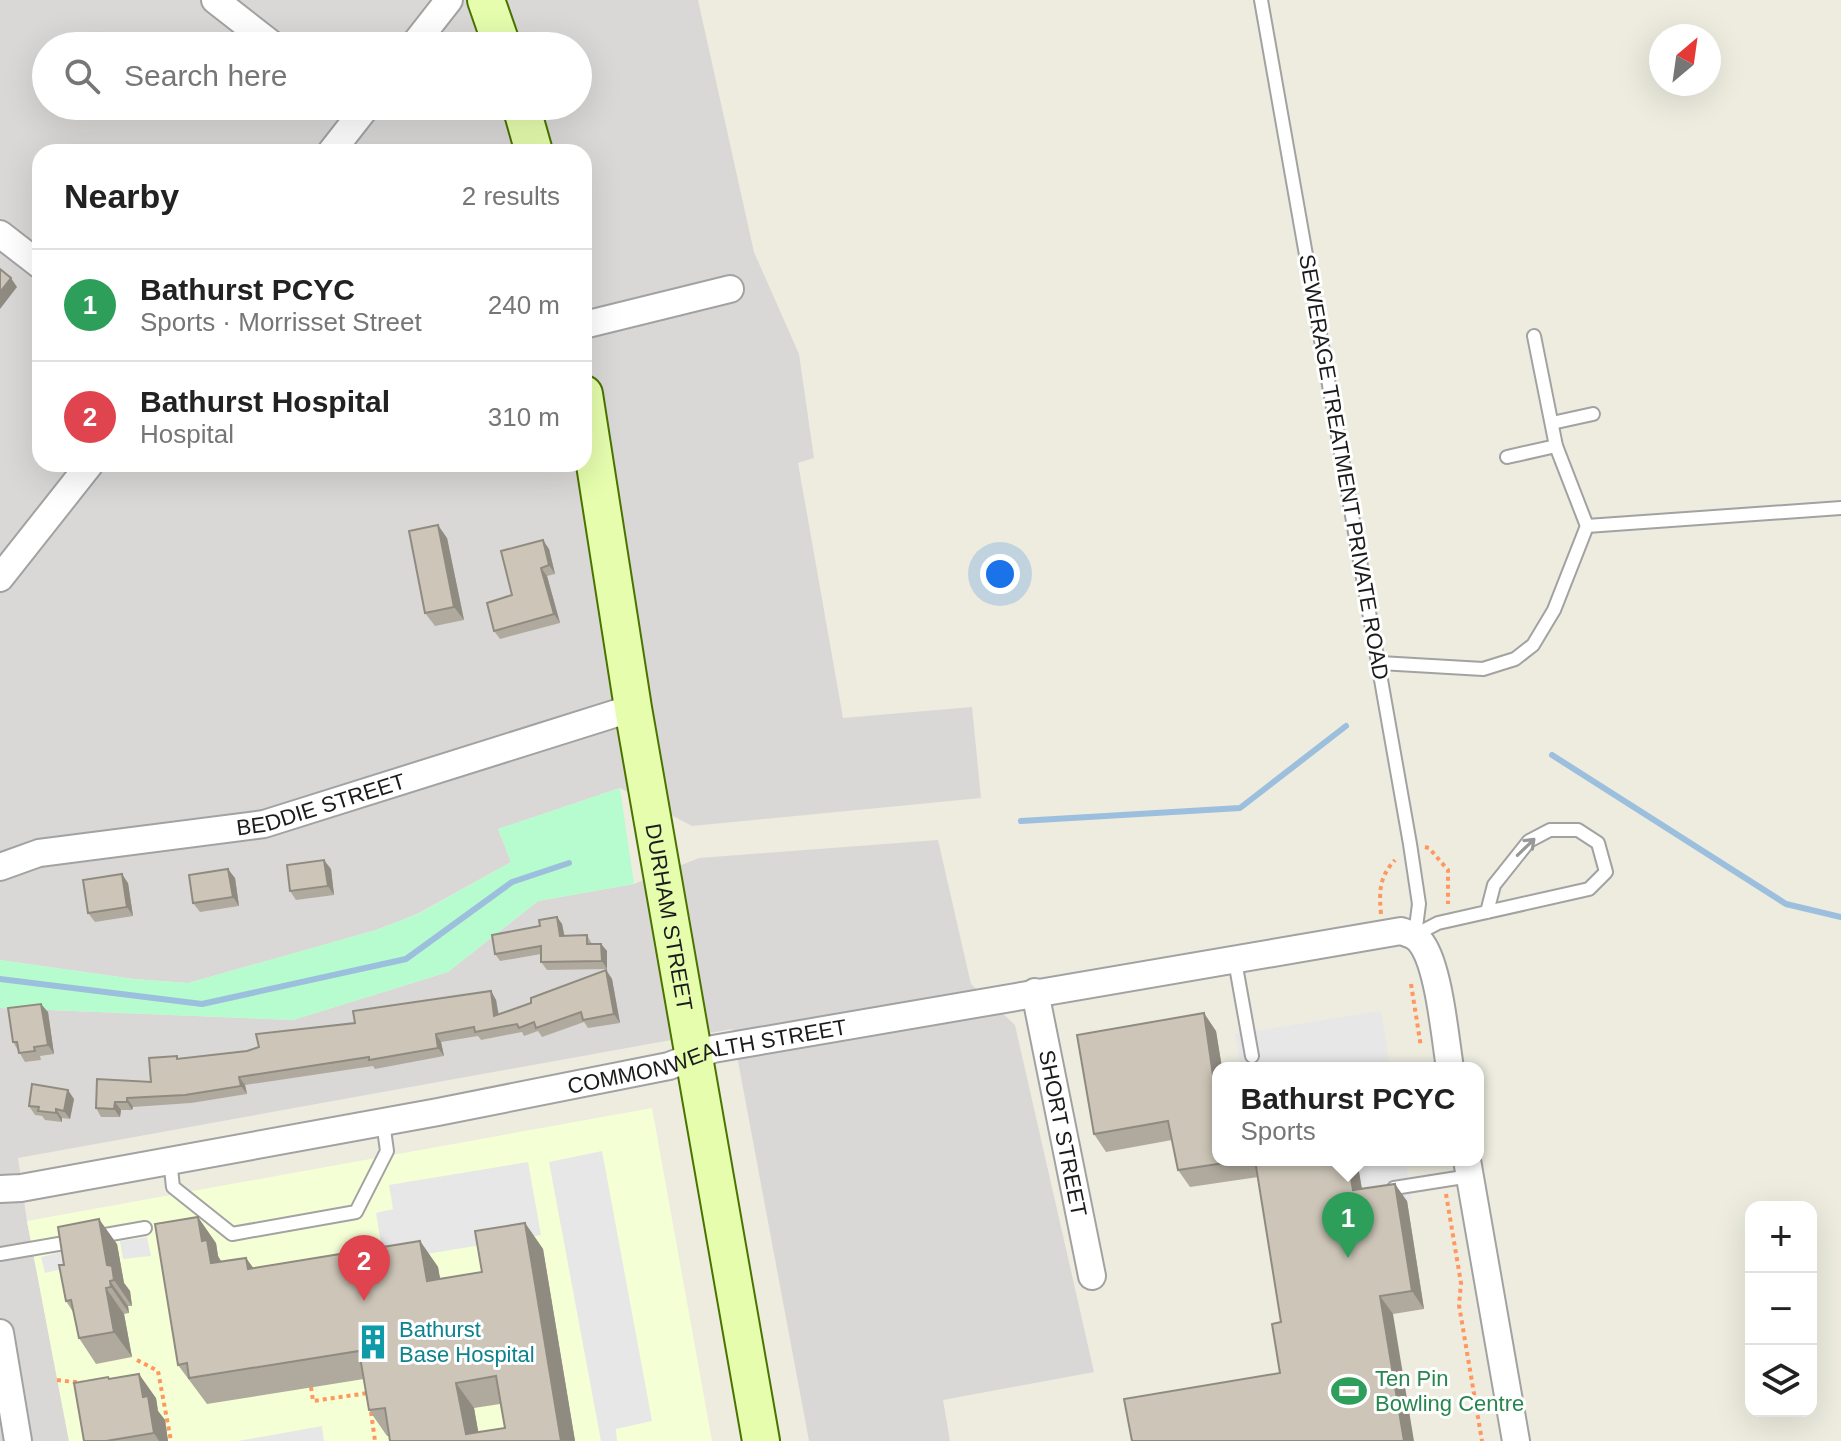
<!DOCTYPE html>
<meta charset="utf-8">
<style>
body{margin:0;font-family:Helvetica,sans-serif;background:#f6f6f6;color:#222}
.controls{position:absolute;right:24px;bottom:24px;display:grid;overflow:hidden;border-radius:16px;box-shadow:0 8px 32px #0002}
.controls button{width:72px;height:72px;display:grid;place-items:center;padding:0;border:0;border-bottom:2px solid #e0e0e0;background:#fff;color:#222;font:40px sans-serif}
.compass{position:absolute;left:1649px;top:24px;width:72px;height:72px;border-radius:50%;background:#fff;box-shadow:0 8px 32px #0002;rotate:29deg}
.you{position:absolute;left:1000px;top:574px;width:28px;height:28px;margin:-20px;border:6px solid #fff;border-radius:50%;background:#1a73e8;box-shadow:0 0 0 12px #1a73e833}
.badge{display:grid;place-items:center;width:52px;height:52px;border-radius:50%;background:#c53100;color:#fff;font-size:26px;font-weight:700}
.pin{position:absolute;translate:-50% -66px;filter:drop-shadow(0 2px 4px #0008)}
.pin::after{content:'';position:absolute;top:42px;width:28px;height:24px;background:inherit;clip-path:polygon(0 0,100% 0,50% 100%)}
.popup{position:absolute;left:1212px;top:1062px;width:272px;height:104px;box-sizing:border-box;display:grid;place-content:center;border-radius:16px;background:#fff;filter:drop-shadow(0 2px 6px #0005);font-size:26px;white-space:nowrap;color:#767676}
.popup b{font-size:30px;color:#222}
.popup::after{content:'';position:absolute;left:50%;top:100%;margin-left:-16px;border:16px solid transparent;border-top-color:#fff}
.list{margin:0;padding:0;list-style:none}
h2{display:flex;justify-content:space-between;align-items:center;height:104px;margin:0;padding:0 32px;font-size:34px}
h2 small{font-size:26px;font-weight:400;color:#767676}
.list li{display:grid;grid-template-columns:52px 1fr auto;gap:24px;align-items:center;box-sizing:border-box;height:112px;padding:0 32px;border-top:2px solid #e0e0e0}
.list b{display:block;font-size:30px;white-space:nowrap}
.list p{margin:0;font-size:26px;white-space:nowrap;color:#767676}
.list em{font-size:26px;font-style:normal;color:#767676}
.icon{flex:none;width:44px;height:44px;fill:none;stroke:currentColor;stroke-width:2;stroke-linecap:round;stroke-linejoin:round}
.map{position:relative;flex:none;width:1841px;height:1441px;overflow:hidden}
.search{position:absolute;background:#fff;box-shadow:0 8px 32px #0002;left:32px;top:32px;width:560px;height:88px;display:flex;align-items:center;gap:20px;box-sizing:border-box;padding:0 28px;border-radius:44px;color:#767676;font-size:30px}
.panel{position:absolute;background:#fff;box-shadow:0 8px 32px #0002;left:32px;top:144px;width:560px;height:328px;border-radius:24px}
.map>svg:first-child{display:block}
.residential{fill:#d9d8d7;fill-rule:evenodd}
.education{fill:#f5ffd6}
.park{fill:#b7fcce}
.parking{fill:#e7e7e7}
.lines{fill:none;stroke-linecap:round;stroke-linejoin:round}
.stream{stroke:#9cbfde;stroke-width:6}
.service-casing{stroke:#a2a2a2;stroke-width:16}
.minor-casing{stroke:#a2a2a2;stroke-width:30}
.secondary-casing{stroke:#4a7300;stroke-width:40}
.path{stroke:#ff975e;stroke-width:4;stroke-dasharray:4 4;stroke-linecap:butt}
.service{stroke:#fff;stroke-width:12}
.minor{stroke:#fff;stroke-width:26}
.secondary{stroke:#e5fdad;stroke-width:36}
.wall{fill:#b0aa9e;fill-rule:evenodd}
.shaded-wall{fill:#908b81}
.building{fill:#cdc6b8;stroke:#908b81;stroke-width:2;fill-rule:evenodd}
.oneway{stroke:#989898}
.labels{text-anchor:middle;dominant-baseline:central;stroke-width:6;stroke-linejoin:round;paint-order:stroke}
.street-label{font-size:22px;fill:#1b1b1b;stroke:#fff}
.culture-label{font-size:22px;fill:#0d838f;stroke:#fff;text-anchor:start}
.leisure-label{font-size:22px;fill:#27864d;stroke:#fff;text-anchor:start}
</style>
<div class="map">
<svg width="1841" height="1441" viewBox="0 0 1841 1441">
<rect width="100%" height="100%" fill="#edecdf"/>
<g class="residential">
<path d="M0 0H698L754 252 799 354 814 458 798 463 843 718 972 707 981 798 692 826 620 788 498 829 511 862 417 914 376 930 188 983 134 979 0 960ZM46 46H578V106H46ZM40 152H584V464H40Z"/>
<polygon points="938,840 971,984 1015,1025 1094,1372 943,1400 950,1441 809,1441 732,1029 18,1158 27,1221 69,1441 0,1441 0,1008 293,1020 448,972 538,901 634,884 699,858"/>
</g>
<polygon class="education" points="652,1108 712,1441 69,1441 27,1221"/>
<polygon class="park" points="620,788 634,884 538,901 448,972 293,1020 0,1008 0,960 134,979 188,983 376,930 418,914 511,862 498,829"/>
<g class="parking">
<polygon points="1381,1011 1390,1068 1241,1068 1235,1034"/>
<polygon points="602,1151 652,1421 616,1429 617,1441 601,1441 549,1162"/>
<polygon points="1357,1160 1405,1160 1412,1200 1365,1208"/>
<polygon points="528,1162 541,1235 384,1261 376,1213 393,1209 389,1185"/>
<polygon points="147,1237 151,1256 123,1259 120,1241"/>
<polygon points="69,1250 71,1267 45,1273 41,1257"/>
<polygon points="322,1426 324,1441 238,1441"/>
</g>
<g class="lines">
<g class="stream">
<polyline points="1552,755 1786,904 1841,917"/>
<polyline points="1021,821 1240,808 1346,726"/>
<polyline points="0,979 202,1004 406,959 512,882 569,863"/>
</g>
<g class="service-casing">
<g id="service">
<polyline points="1261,0 1410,844 1419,904 1415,935"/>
<polyline points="1552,423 1593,414"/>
<polyline points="1507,457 1556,446"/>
<polyline points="1587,526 1841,508"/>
<polyline points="1380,663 1483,669 1515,659 1533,645 1554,610 1587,526 1556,446 1534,336"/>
<polyline points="1415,935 1438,923 1589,889 1606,872 1598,843 1578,830 1550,830 1529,841 1494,885 1487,912"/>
<polyline points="1235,961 1252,1056"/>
<polyline points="170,1160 173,1187 232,1234 356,1212 387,1151 383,1122"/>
<polyline points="1394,1188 1470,1176"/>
<polyline points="94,1237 145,1228"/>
<polyline points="0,1254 76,1241"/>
</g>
</g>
<g class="minor-casing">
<g id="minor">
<polyline points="215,0 274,46"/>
<polyline points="413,46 449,0"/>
<polyline points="331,152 367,106"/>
<polyline points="0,234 40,265"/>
<polyline points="584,325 730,289"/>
<polyline points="0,578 90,464"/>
<path id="s1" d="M0 867 39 853 264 824 633 708"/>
<path id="s2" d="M1035 992 1092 1276"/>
<polyline points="1467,1160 1516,1441"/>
<path id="s3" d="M0 1189 21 1188 438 1112 669 1066 713 1049 1401 931C1410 934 1417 936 1422 944 1439 968 1445 1037 1450 1068"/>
<polyline points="0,1333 18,1441"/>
</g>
</g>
<g class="secondary-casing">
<g id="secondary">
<polyline points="486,0 502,46"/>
<polyline points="521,106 534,152"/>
<path id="s4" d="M584 394 633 708 761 1441"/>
</g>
</g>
<g class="path">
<polyline points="1425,847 1429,848 1448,870 1448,904"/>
<path d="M1381 914C1379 892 1379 877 1395 860"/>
<polyline points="1411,984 1421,1047"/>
<polyline points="1446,1194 1461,1283 1459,1305 1482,1441"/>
<polyline points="137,1360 158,1371 171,1441"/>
<polyline points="57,1380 83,1383"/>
<polyline points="311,1387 313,1401 368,1393 369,1395"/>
<polyline points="371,1412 375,1441"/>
</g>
<use href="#service" class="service"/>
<use href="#minor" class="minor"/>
<use href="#secondary" class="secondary"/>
</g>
<g class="wall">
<polygon points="447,538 464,620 435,626 425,613"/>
<polygon points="549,549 555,574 547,576 560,623 500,639 494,631"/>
<polygon points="331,869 334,895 296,900 290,891"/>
<polygon points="235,878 239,906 200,912 193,903"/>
<polygon points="128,883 133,916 95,922 88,913"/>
<polygon points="557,917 562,924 564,936 587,935 592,944 601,944 607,951 607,969 547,970 541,962 541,954 500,961 495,954"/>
<polygon points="606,970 612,979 620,1023 588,1028 584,1022 542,1037 538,1031 524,1036 522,1032 481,1040 478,1036 441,1042 444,1056 375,1069 373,1066 245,1085 247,1094 191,1103 133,1107 132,1110 121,1110 120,1117 101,1117 96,1108 151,1082 177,1056 178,1059 247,1051 355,1023 491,991 496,1000 499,1015 531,1003"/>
<polygon points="48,1012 54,1054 40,1056 41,1060 25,1062 13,1042"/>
<polygon points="1216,1031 1222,1068 1218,1068 1218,1160 1357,1160 1362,1189 1407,1201 1424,1309 1393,1314 1280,1373 1281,1322 1258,1177 1190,1187 1178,1170 1172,1140 1106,1152 1094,1134"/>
<polygon points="74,1099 70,1119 62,1118 62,1122 45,1120 42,1116 35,1115 29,1106"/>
<path d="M525 1223 543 1249 575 1441 387 1436 369 1410 364 1379 207 1404 178 1365 216 1243 218 1256 221 1262 246 1258 254 1269 420 1241 438 1267 440 1279 482 1272ZM500 1404 505 1428 478 1432 474 1408Z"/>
<polygon points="117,1244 124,1283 130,1291 132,1306 128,1306 129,1313 124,1314 132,1357 96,1364 79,1338 73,1312 66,1301 64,1265"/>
<polygon points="110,1379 156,1398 158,1411 165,1420 168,1441 84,1441"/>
</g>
<g class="shaded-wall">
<polygon points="11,278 17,287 0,309 0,292"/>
<polygon points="438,525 447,538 464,620 454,607"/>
<polygon points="543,540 549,549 555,574 549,565"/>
<polygon points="541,568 547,576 560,623 554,614"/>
<polygon points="324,860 331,869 334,895 328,886"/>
<polygon points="228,869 235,878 239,906 233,897"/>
<polygon points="122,874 128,883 133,916 127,907"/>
<polygon points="557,917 562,924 566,943 560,936"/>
<polygon points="601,944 607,951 607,969 602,961"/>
<polygon points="606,970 612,979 620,1023 614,1014"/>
<polygon points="491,991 496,1000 500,1025 494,1016"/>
<polygon points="41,1004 48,1012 54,1054 48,1045"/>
<polygon points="1204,1013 1216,1031 1222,1068 1218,1068 1218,1110"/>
<polygon points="436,1034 441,1042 444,1056 438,1048"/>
<polygon points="239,1077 245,1085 247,1094 241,1086"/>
<polygon points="68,1090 74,1099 70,1119 64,1111"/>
<polygon points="127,1098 133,1107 132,1110 127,1102"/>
<polygon points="115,1102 121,1110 120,1117 114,1109"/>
<polygon points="56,1109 62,1118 62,1122 56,1113"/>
<polygon points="1348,1160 1357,1160 1365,1208 1353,1190"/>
<polygon points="1395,1184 1407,1201 1424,1309 1412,1291"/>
<polygon points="198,1217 216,1243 218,1256 224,1266 211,1263 202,1241"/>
<polygon points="99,1219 117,1244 124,1283 130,1291 132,1306 114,1280 107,1265"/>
<polygon points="525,1223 543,1249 575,1441 561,1441"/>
<polygon points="420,1241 438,1267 445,1306 427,1281"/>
<polygon points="246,1258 264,1283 248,1269"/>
<polygon points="110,1281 128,1306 129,1313 111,1287"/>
<polygon points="106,1288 124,1314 132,1357 114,1332"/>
<polygon points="1380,1296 1393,1314 1414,1441 1404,1441"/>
<polygon points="139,1374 156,1398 158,1411 165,1420 168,1441 159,1441 154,1433 143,1397"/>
<polygon points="456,1383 474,1408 480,1441 466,1434"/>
</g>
<g class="building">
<polygon points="0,269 11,278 0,292"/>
<polygon points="438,525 454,607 425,613 409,531"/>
<polygon points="543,540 549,565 541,568 554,614 494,631 487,603 512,595 501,551"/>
<polygon points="324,860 328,886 290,891 287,865"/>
<polygon points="228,869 233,897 193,903 189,875"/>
<polygon points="122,874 127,907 88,913 83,880"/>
<polygon points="557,917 560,936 587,935 587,944 601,944 602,961 541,962 541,946 495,954 492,935 540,926 539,920"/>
<polygon points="606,970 614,1014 583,1020 581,1012 536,1028 534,1022 519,1028 517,1024 475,1032 474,1027 436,1034 438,1048 369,1060 369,1057 239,1077 241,1086 185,1095 127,1098 127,1102 115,1102 114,1109 96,1108 97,1079 151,1082 149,1058 177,1056 177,1059 247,1051 259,1047 256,1034 355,1023 353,1011 491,991 494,1016 531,1003 531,998"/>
<polygon points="41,1004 48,1045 34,1047 35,1051 19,1053 17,1042 13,1042 8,1008"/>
<polygon points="1204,1013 1218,1110 1218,1160 1244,1160 1178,1170 1168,1121 1094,1134 1077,1035"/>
<polygon points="32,1084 68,1090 64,1111 56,1109 56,1113 38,1111 39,1107 29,1106"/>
<polygon points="1255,1160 1348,1160 1353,1190 1395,1184 1412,1291 1380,1296 1404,1441 1132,1441 1124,1399 1280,1373 1272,1324 1281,1322"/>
<path d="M198 1217 202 1241 207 1240 211 1263 246 1258 248 1269 420 1241 427 1281 482 1272 475 1231 525 1223 561 1441H390L385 1408 369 1410 359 1351 189 1378 187 1363 178 1365 155 1224ZM496 1376 505 1428 466 1434 456 1383Z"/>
<polygon points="99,1219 107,1265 112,1266 114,1280 110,1281 111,1287 106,1288 114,1332 79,1338 71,1300 66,1301 59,1265 64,1265 58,1227"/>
<polygon points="139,1374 143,1397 148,1396 154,1433 106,1441 84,1441 74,1383 108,1377 109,1379"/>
</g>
<defs><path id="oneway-shaft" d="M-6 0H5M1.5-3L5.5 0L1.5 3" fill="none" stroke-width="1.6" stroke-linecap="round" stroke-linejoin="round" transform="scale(2)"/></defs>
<use class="oneway" href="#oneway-shaft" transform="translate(1526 847) rotate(-44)"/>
<defs>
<g id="building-bare" transform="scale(2.76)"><path d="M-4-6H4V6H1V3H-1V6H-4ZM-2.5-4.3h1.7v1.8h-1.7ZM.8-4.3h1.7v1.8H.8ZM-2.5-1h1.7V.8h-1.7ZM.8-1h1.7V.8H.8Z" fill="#0f9aa8" stroke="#fff" stroke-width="2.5" paint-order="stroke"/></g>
<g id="stadium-bare" transform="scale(2.76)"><path d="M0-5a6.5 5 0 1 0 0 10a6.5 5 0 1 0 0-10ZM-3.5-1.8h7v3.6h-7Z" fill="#2e9e5b" stroke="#fff" stroke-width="2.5" paint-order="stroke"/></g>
</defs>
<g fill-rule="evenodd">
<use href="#building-bare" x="373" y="1342"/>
<use href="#stadium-bare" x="1349" y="1391"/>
</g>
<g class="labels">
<g class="street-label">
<text transform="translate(1344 467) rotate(80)">SEWERAGE TREATMENT PRIVATE ROAD</text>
<text stroke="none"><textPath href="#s1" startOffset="328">BEDDIE STREET</textPath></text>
<text stroke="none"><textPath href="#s4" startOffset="530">DURHAM STREET</textPath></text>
<text stroke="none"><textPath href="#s3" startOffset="720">COMMONWEALTH STREET</textPath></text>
<text stroke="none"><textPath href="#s2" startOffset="144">SHORT STREET</textPath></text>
</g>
<g class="culture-label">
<text x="399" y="1329">Bathurst<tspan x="399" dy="25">Base Hospital</tspan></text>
</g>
<g class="leisure-label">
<text x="1375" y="1378">Ten Pin<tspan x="1375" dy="25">Bowling Centre</tspan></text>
</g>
</g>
</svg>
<div class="controls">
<button>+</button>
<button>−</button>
<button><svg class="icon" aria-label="layers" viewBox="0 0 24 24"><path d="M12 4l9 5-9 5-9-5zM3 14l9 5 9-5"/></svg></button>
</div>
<svg class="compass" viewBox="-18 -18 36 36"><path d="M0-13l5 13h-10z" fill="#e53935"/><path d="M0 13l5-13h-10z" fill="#767676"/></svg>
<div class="you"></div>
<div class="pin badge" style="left:1348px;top:1258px;background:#2e9e5b">1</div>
<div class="popup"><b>Bathurst PCYC</b>Sports</div>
<div class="pin badge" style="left:364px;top:1301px;background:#e0444e">2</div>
<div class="search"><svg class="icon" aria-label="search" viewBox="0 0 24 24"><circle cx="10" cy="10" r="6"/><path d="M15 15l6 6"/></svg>Search here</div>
<section class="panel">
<h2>Nearby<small>2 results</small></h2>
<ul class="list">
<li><span class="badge" style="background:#2e9e5b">1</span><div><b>Bathurst PCYC</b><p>Sports · Morrisset Street</p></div><em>240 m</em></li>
<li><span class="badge" style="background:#e0444e">2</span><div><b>Bathurst Hospital</b><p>Hospital</p></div><em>310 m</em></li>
</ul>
</section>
</div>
